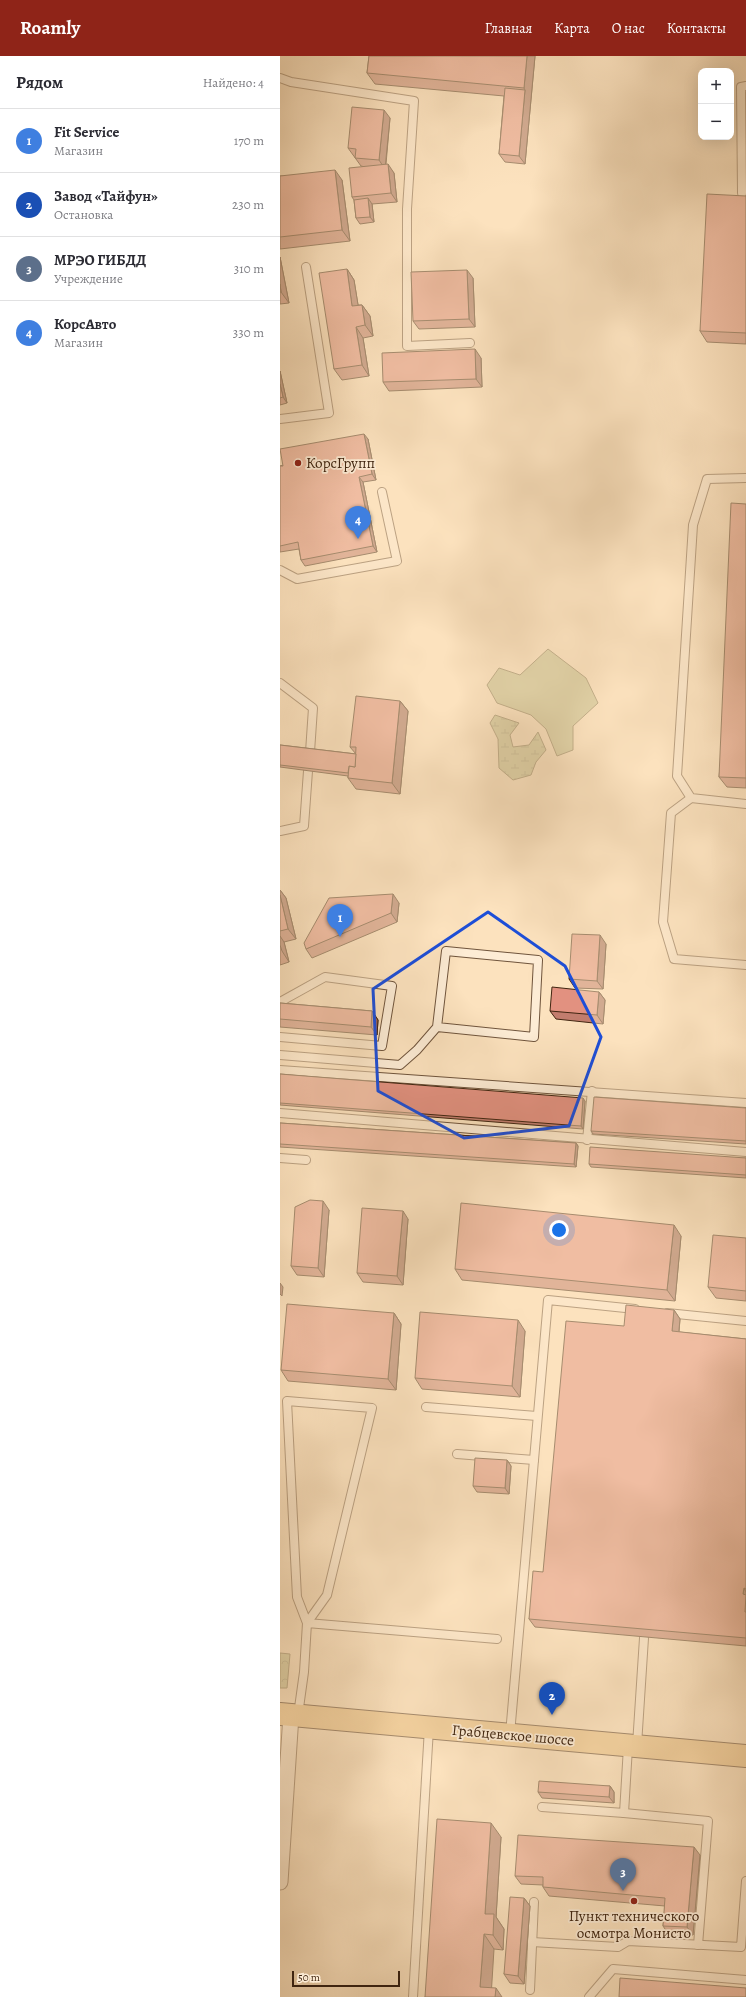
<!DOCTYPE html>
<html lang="ru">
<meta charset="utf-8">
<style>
body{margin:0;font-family:Alegreya,serif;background:#f2f2f3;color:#2b2b33}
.controls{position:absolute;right:12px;top:12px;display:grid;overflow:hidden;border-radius:8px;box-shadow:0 4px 16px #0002}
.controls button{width:36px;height:36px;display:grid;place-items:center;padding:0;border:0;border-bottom:1px solid #e1e1e2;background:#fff;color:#2b2b33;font:20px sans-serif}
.scale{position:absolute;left:12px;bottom:10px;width:108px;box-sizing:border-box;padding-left:4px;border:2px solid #402510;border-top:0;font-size:11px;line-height:14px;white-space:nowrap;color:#402510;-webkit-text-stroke:3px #fdecd5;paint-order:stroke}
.you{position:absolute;left:279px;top:1174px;width:14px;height:14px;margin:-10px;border:3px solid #fff;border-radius:50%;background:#1a73e8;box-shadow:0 0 0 6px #1a73e833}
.badge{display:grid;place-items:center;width:26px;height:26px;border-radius:50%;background:#8f2418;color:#fff;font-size:13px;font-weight:700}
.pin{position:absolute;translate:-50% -33px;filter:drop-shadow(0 1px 2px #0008)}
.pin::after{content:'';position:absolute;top:21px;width:14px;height:12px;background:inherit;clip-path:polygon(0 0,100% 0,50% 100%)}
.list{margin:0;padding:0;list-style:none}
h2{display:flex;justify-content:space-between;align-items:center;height:52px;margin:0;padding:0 16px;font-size:17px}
h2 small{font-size:13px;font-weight:400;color:#7c7c81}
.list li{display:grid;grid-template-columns:26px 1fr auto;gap:12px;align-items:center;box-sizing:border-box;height:64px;padding:0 16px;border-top:1px solid #e1e1e2}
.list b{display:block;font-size:15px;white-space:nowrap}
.list p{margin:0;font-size:13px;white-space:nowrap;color:#7c7c81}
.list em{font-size:13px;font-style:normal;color:#7c7c81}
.map{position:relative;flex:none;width:466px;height:1941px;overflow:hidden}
header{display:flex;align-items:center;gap:24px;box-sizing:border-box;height:56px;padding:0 20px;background:#8f2418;color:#fff}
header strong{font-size:19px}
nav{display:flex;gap:22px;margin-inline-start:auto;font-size:14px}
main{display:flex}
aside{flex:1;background:#fff}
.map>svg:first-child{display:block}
.green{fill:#c3c28e;stroke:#82744f}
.forest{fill:url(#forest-crowns);stroke:#82744f}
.wetland{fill:url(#wetland-marsh);stroke:#82744f}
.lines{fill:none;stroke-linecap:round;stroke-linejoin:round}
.service-casing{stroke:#6f543c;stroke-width:10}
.minor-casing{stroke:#6f543c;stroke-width:17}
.primary-casing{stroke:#402510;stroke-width:24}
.service{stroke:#fdecd5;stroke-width:8}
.minor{stroke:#fdecd5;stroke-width:15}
.primary{stroke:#eec17f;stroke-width:22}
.wall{fill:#c27d6e;stroke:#402510}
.shaded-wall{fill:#9e665a;stroke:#402510}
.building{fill:#e29180;stroke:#402510}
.marked{fill:none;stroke:#1d4ed8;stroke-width:3;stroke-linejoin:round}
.poi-dot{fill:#8f2418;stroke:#fdecd5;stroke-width:1.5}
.labels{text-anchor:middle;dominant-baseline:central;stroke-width:3.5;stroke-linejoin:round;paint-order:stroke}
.poi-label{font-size:15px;fill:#402510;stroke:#fdecd5;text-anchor:start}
.street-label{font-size:15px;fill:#402510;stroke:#fdecd5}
</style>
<header>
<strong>Roamly</strong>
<nav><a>Главная</a><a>Карта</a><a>О нас</a><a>Контакты</a></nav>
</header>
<main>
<aside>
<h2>Рядом<small>Найдено: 4</small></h2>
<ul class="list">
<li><span class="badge" style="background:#3f7fe0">1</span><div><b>Fit Service</b><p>Магазин</p></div><em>170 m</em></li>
<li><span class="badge" style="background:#1a4fb4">2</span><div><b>Завод «Тайфун»</b><p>Остановка</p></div><em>230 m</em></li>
<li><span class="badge" style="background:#5c6f8a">3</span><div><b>МРЭО ГИБДД</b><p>Учреждение</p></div><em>310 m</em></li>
<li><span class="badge" style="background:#3f7fe0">4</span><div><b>КорсАвто</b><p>Магазин</p></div><em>330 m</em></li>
</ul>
</aside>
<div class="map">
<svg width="466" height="1941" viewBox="0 0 466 1941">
<defs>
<pattern id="forest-crowns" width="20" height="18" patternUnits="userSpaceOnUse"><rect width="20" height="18" fill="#c3c28e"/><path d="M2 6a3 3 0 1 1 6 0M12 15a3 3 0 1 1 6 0" fill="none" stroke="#a09d73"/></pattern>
<pattern id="wetland-marsh" width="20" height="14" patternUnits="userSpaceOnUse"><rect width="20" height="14" fill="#c3c28e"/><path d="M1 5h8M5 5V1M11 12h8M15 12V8" fill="none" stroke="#a09d73"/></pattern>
</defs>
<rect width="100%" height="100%" fill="#fce2be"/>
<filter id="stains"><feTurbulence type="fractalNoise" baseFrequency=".005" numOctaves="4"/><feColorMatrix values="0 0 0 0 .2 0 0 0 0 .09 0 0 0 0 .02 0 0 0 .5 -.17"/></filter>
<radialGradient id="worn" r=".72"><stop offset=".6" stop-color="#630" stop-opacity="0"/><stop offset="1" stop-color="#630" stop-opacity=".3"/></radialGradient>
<polygon class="green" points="268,593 306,622 318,647 293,670 293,694 277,700 266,673 251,659 217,647 207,629 219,612 240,619"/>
<polygon class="forest" points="0,1597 10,1598 7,1632 0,1632"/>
<polygon class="wetland" points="215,659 239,667 230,679 233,691 249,689 258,676 266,694 256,706 251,719 233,724 219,712 218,683 210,667"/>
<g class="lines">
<g class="service-casing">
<g id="service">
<polyline points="0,22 11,26 134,45 127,153 127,290 190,287"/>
<polyline points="462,137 461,31 466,30"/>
<polyline points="0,363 49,357 26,211"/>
<polyline points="466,422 427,423 413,469 397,720 411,742 466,748"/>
<polyline points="0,514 17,523 117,505 102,436"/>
<polyline points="0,627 33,652 30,696"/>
<polyline points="411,742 391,757 383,866 394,903 466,909"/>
<polyline points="0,775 24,770 28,715"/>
<polyline points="0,946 45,921 112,930 102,990 0,981"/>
<polyline points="0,999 120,1009 137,994 157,971 166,895 258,904 254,981 157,971"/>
<polyline points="0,1014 466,1047"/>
<polyline points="0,1057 466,1096"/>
<polyline points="307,1084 312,1035"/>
<polyline points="0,1102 26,1104"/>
<polyline points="387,1257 466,1265"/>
<polyline points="146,1351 257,1360"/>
<polyline points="177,1398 254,1404"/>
<polyline points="18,1659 24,1616 27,1567 47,1539 92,1352 7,1345 17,1541 27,1567 217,1583"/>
<polyline points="230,1678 268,1244 355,1253"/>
<polyline points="357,1689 364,1582"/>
<polyline points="262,1751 344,1757 348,1691"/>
<polyline points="344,1757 428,1765 418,1889"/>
<polyline points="252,1886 338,1891 348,1885 461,1891 466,1825"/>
<polyline points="250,1934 254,1846"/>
<polyline points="133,1941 149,1672"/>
<polyline points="309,1941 333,1913 466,1924"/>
</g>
</g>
<g class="minor-casing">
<polyline id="minor" points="0,1826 11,1659"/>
</g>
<g class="primary-casing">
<polyline id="primary" points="0,1658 466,1700"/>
</g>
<use href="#service" class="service"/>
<use href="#minor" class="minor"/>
<use href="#primary" class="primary"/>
</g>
<g class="wall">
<polygon points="89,0 255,0 245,108 225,106 219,98 224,40 95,28 87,17"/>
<polygon points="110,62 106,108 114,117 117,146 92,148 94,166 80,168 76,162 74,144 72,141 85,111 81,110 68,92"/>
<polygon points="0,120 62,124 70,185 0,193"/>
<polygon points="466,140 466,288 427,286 420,275"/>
<polygon points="0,201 9,247 0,248"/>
<polygon points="67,213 74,224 78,249 82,249 90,260 93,280 83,282 89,320 62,324 54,313"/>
<polygon points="193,222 195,271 139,273 133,265"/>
<polygon points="201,302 202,331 109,335 103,326"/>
<polygon points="0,315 7,347 0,349"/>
<polygon points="88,383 96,424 83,426 97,496 25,510 21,504 19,493 0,496 0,410"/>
<polygon points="466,448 466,732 447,731 439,721"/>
<polygon points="120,645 128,655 120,738 76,733 68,722 68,720 0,711 0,689 76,698 70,691"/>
<polygon points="0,834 6,842 16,883 4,886 9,906 0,909"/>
<polygon points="119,847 117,866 32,902 26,893"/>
<polygon points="326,888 323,933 295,932 289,923"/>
<polygon points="319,936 325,944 323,968 276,963 270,955"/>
<polygon points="0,947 92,955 98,964 97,979 0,971"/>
<polygon points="0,1018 305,1045 303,1073 0,1049"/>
<polygon points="466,1052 466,1088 313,1078 311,1075"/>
<polygon points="0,1067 296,1087 298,1090 296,1111 0,1091"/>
<polygon points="466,1102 466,1122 311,1111 309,1108"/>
<polygon points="49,1154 44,1221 17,1219 11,1210"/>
<polygon points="128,1163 123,1229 83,1226 77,1217"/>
<polygon points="401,1180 395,1245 182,1224 175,1213"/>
<polygon points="466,1182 466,1245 436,1242 428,1231"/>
<polygon points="394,1254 400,1263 399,1276 466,1283 466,1590 255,1571 249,1563 263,1516 344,1270"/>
<polygon points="114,1257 121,1268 116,1334 8,1325 1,1314"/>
<polygon points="245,1275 240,1341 142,1333 135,1322"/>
<polygon points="227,1404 231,1410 229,1438 197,1436 193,1430"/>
<polygon points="330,1730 334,1736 334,1747 262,1742 258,1736"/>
<polygon points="221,1781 216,1861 224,1873 223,1894 214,1893 145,1941"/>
<polygon points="420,1799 413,1879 389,1879 383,1870 385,1850 269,1840 263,1831 263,1829 241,1828 235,1820"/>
<polygon points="244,1842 250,1850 244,1928 230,1927 224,1918"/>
</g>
<g class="shaded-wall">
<polygon points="247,0 255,0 245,108 239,100 245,34 244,32"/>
<polygon points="104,54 110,62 105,113 99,104"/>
<polygon points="108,108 114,117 117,146 111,137"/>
<polygon points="55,114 62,124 70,185 62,174"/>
<polygon points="88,142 92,148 94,166 90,161"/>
<polygon points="0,201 9,247 1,236 0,228"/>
<polygon points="67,213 74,224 80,261 72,250"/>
<polygon points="187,214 193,222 195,271 189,263"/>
<polygon points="82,249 90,260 93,280 85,269"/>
<polygon points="76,271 83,282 89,320 82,309"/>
<polygon points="195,293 201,302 202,331 196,323"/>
<polygon points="0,315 7,347 3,341 0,328"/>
<polygon points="84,378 88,383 96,424 92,418"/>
<polygon points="79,421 83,426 97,496 93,490"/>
<polygon points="120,645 128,655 120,738 112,727"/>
<polygon points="0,834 6,842 16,883 8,873 0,839"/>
<polygon points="113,838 119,847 117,866 111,857"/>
<polygon points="320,879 326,888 323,933 317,925"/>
<polygon points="0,880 4,886 9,906 2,895 0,889"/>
<polygon points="319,936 325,944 323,968 317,959"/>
<polygon points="92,955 98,964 97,979 91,971"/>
<polygon points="303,1042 305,1045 303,1073 301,1070"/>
<polygon points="296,1087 298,1090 296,1111 294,1108"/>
<polygon points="43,1145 49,1154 44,1221 38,1212"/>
<polygon points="123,1155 128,1163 123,1229 117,1220"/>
<polygon points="394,1169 401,1180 395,1245 387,1234"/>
<polygon points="0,1227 3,1231 2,1240 0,1238"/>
<polygon points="394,1254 400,1263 398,1284 392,1275"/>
<polygon points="114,1257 121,1268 116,1334 108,1323"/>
<polygon points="238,1264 245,1275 240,1341 232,1330"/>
<polygon points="227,1404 231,1410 229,1438 225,1432"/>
<polygon points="464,1532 466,1536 466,1542 463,1538"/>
<polygon points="330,1730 334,1736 334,1747 329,1741"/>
<polygon points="211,1767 221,1781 216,1861 224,1873 223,1894 213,1879 205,1858"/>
<polygon points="414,1791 420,1799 413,1879 407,1871"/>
<polygon points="244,1842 250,1850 244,1928 238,1920"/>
<polygon points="204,1878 214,1893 211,1941 200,1931"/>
<polygon points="216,1932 222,1941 215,1941"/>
</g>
<g class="building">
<polygon points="89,0 247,0 244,32 87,17"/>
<polygon points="225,32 245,34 239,100 219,98"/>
<polygon points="72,51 104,54 99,104 75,102 76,93 68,92"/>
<polygon points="108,108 111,137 72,141 69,112"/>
<polygon points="55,114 62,174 0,181 0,120"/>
<polygon points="427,138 466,140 466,277 420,275"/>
<polygon points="88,142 90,161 76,162 74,144"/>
<polygon points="67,213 72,250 82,249 85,269 76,271 82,309 54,313 39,217"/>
<polygon points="187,214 189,263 133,265 131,216"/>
<polygon points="0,228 1,236 0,236"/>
<polygon points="195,293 196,323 103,326 102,297"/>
<polygon points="0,328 3,341 0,342"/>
<polygon points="84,378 92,418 79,421 93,490 21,504 18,486 0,490 0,410 3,410 0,393"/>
<polygon points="451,447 466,448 466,722 439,721"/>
<polygon points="76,640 120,645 112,727 68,722 69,710 75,711 76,691 70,691"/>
<polygon points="0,689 76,698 75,711 69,710 68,717 0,709"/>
<polygon points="113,838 111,857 26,893 24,887 49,842"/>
<polygon points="0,839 8,873 0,875"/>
<polygon points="292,878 320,879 317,925 289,923"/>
<polygon points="272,931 319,936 317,959 270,955"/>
<polygon points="0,947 92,955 91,971 0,963"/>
<polygon points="0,1018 303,1042 301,1070 0,1047"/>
<polygon points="314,1041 466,1052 466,1085 311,1075"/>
<polygon points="0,1067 296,1087 294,1108 0,1088"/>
<polygon points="310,1091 466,1102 466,1119 309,1108"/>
<polygon points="30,1144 43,1145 38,1212 11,1210 15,1151"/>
<polygon points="181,1147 394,1169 387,1234 175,1213"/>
<polygon points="82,1152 123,1155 117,1220 77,1217"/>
<polygon points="433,1179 466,1182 466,1235 428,1231"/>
<polygon points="7,1248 114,1257 108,1323 1,1314"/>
<polygon points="346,1249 394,1254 392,1275 466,1283 466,1533 464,1532 463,1538 466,1539 465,1556 466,1556 466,1582 249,1563 253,1515 263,1516 286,1265 344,1270"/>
<polygon points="140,1256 238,1264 232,1330 135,1322"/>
<polygon points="195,1402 227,1404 225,1432 193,1430"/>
<polygon points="259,1725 330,1730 329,1741 258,1736"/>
<polygon points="157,1763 211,1767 205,1858 214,1858 213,1879 204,1878 200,1931 216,1932 215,1941 145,1941"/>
<polygon points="238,1779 414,1791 407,1871 383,1870 385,1842 263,1831 263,1821 235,1820"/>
<polygon points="230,1841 244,1842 238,1920 224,1918"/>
<polygon points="340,1922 466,1932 466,1941 339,1941"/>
</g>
<path d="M0 0H466V1941H0ZM208 856 285 910 321 981 289 1070 184 1082 98 1035 93 933Z" fill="#fce2be" fill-opacity=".55" fill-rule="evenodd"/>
<path class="marked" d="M208 856 285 910 321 981 289 1070 184 1082 98 1035 93 933Z"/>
<g class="poi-dot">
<circle cx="18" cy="407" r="4"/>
<circle cx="354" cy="1845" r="4"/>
</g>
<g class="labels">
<g class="poi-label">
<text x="26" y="407">КорсГрупп</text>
<text x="354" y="1860" text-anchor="middle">Пункт технического<tspan x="354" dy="17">осмотра Монисто</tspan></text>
</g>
<g class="street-label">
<text transform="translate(233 1679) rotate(5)">Грабцевское шоссе</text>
</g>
</g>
<rect width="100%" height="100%" filter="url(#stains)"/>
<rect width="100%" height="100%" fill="url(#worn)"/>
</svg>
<div class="controls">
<button>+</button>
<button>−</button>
</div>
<div class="scale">50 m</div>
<div class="you"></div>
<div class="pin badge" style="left:60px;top:881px;background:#3f7fe0">1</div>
<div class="pin badge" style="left:272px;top:1659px;background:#1a4fb4">2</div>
<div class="pin badge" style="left:343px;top:1835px;background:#5c6f8a">3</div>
<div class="pin badge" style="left:78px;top:483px;background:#3f7fe0">4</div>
</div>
</main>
